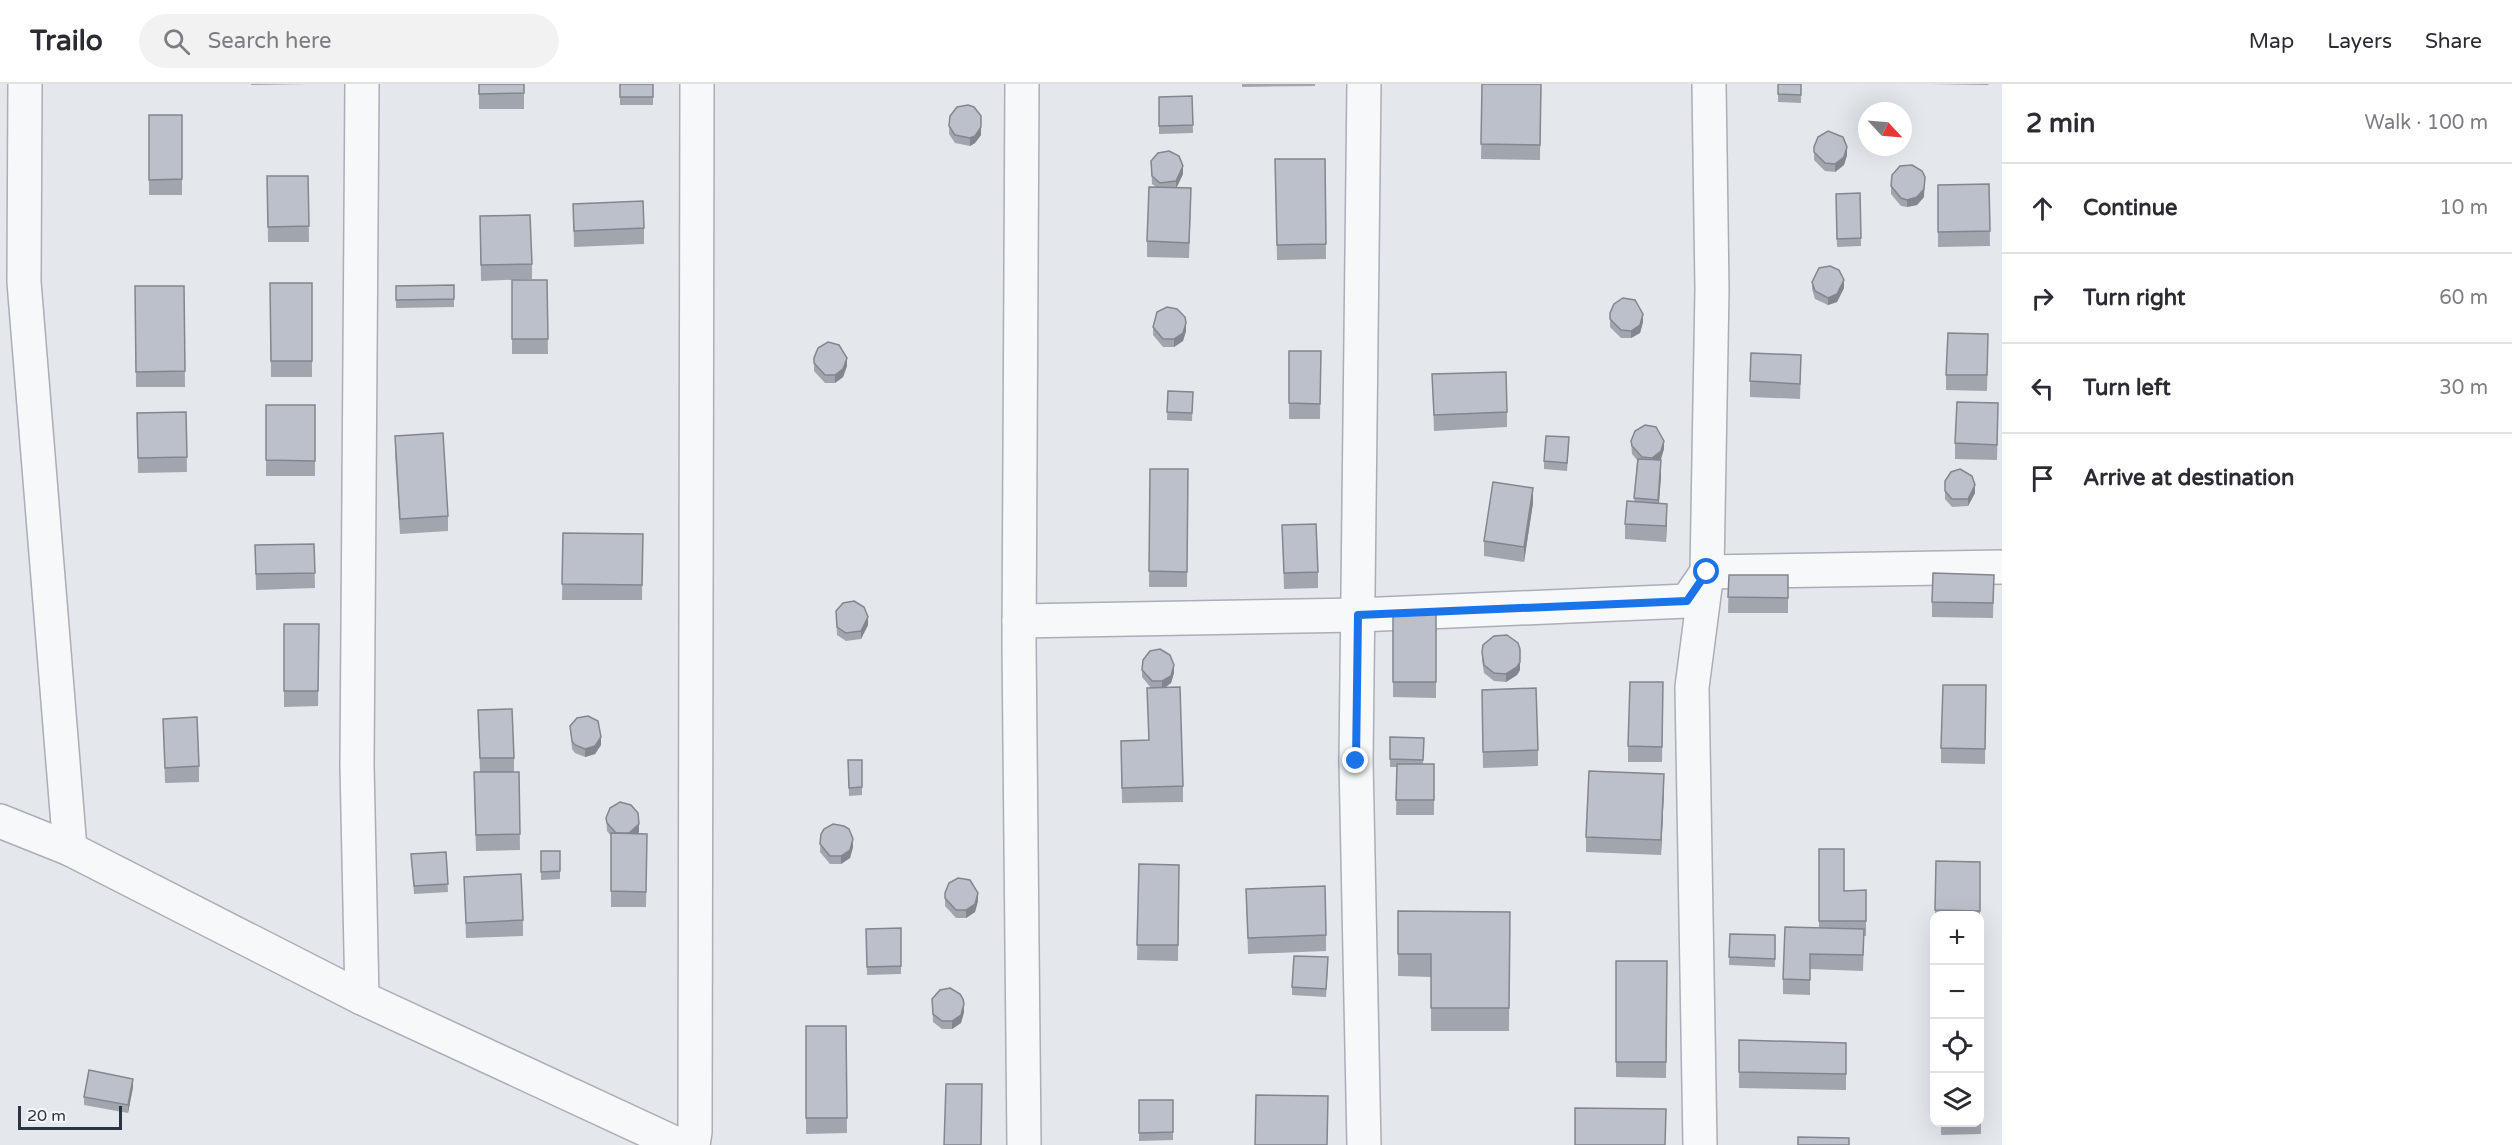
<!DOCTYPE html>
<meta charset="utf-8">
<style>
body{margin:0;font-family:"Varela Round",sans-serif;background:#f2f2f3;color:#2b2b33}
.controls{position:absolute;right:18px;bottom:18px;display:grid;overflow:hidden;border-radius:12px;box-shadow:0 6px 24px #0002}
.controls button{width:54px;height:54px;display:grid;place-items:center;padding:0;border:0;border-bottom:2px solid #e1e1e2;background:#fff;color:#2b2b33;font:30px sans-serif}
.compass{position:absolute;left:1858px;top:18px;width:54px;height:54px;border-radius:50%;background:#fff;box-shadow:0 6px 24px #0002;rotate:116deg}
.scale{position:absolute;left:18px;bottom:15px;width:104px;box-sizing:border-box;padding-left:6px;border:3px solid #2b3445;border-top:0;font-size:16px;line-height:21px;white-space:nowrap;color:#2b3445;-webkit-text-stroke:4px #f4f6f9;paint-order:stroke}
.stop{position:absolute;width:18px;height:18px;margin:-14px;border:4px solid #1a73e8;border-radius:50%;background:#fff}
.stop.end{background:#1a73e8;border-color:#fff;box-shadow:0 2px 6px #0008}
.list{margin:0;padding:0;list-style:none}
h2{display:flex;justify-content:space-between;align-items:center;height:78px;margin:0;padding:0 24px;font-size:26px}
h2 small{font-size:20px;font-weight:400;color:#7c7c81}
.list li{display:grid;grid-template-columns:39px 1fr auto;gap:18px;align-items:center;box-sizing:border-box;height:90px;padding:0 24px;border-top:2px solid #e1e1e2}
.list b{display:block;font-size:22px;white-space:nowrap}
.list em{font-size:20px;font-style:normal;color:#7c7c81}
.icon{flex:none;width:33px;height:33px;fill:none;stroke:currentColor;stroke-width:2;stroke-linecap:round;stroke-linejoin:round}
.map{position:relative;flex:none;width:2002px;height:1061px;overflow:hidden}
header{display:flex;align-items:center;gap:36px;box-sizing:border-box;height:84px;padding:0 30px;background:#fff;border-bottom:2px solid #e1e1e2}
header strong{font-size:28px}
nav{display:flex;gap:33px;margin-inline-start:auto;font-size:21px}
.search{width:420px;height:54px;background:#f2f2f3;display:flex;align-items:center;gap:15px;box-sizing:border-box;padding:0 21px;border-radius:33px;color:#7c7c81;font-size:22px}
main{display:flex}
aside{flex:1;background:#fff}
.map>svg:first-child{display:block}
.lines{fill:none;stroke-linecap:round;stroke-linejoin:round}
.minor-casing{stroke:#a9aeb7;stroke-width:36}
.minor{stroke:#f7f8fa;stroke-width:33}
.wall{fill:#a1a5ae}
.shaded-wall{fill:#83868d}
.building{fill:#bbc0ca;stroke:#83868d;stroke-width:1.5}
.route{stroke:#1a73e8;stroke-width:8}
</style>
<header>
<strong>Trailo</strong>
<div class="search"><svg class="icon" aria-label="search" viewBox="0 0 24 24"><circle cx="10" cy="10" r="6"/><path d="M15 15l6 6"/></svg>Search here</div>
<nav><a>Map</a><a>Layers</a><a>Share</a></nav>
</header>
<main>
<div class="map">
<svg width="2002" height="1061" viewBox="0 0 2002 1061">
<rect width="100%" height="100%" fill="#e4e7ec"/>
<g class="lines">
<g class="minor-casing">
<g id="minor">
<polyline points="25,0 24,198 70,765"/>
<polyline points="1022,0 1019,558 1024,1061"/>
<polyline points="1364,0 1356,677 1364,1061"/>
<polyline points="1019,537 1358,531 1687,517 1707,488 2002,483"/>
<polyline points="0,737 70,765 362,914 679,1061"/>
<polyline points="362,914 357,681 362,0"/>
<polyline points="693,1061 695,1048 697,0"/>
<polyline points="1700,1061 1692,603 1707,488 1712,205 1709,0"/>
</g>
</g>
<use href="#minor" class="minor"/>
</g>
<g class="wall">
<polygon points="251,0 307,0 251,1"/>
<rect x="479" y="0" width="45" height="25"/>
<rect x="620" y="0" width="33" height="21"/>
<polygon points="1242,0 1315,0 1315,2 1242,3"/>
<polygon points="1482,0 1541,0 1540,76 1481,75"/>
<polygon points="1778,0 1801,0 1801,19 1778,18"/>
<polygon points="1930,0 1989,0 1988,1"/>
<polygon points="1192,12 1193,49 1159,50 1159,13"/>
<rect x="149" y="31" width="33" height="80"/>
<polygon points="950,32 981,51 975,59 970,62 955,59 949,50"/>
<polygon points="1814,63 1847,71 1844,81 1835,88 1825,87 1814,76"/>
<polygon points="1275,75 1325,75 1326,175 1277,176"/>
<polygon points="1151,77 1183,90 1176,104 1191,120 1189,174 1147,173 1147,157 1156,103 1152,100"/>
<polygon points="267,92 308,92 309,158 268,158"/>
<polygon points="1989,100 1990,162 1938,163 1938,101"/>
<polygon points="1891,102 1924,113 1917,121 1907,123 1901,122 1891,110"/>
<polygon points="1860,109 1861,162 1837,163 1836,110"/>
<polygon points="573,120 644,144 644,160 574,163"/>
<polygon points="480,132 532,180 532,195 481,197"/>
<polygon points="512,196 547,196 548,270 512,270"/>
<polygon points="1812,198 1844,204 1837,218 1828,221 1815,215 1812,205"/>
<polygon points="270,199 312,199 312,293 271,293"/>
<polygon points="454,201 454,223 396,224 396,202"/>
<polygon points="135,202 184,202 185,303 136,303"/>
<polygon points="1610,229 1643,238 1640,249 1631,254 1621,254 1610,243"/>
<polygon points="1153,243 1186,247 1183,257 1174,263 1163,263 1153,251"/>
<polygon points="1988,265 1987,307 1946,306 1946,291"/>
<polygon points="1289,267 1321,267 1320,335 1289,335"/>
<polygon points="814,274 847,282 843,293 835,299 825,299 814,287"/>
<polygon points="1801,286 1800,315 1750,313 1750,297"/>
<polygon points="1432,290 1507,328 1507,343 1434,347"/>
<polygon points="1168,307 1193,308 1192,337 1167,336"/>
<rect x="266" y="321" width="49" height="71"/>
<polygon points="186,328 187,388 138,389 137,329"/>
<polygon points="1998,334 1997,376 1955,375 1955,359"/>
<polygon points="395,352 448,432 448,447 400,450 395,368"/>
<polygon points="1631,357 1664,365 1660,376 1661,392 1659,419 1667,436 1666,458 1625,455 1625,440 1634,418 1637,376 1632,370"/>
<polygon points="1569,361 1567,387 1544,385 1544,377"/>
<polygon points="1150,385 1188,385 1187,503 1149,503"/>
<polygon points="1945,397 1975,409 1968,422 1952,423 1945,415"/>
<polygon points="1533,419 1524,478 1484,472 1484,457"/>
<polygon points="1282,441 1318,488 1318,504 1284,505"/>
<polygon points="563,449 643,450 642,516 562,516"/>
<polygon points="314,460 315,504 256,506 255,461"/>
<polygon points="1729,491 1788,491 1788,529 1728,529"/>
<polygon points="1994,491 1993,534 1932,533 1932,518"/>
<polygon points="836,527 868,541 861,555 846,557 837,551"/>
<polygon points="1393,529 1436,529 1436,614 1393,613"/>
<polygon points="284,540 319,540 318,622 284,623"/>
<polygon points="1482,568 1520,586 1517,591 1506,598 1494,597 1484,589 1482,576"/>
<polygon points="1142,586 1174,589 1171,599 1165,604 1183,702 1183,718 1122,719 1121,657 1148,656 1151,604 1142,593"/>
<polygon points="1663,598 1662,678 1628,678 1628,662"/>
<polygon points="1986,601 1985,680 1941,679 1941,664"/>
<polygon points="1482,606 1538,666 1538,682 1483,684"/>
<polygon points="478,626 514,674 514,688 519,688 520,766 476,767 474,704 480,688"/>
<polygon points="163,635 199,682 199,698 165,699"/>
<polygon points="570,642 601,661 595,670 585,673 575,669 572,665"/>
<polygon points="1390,653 1424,654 1423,680 1434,680 1434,731 1396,731 1397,683 1390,683"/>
<polygon points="848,676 862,676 862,711 849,712"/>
<polygon points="1664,705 1661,771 1586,768 1586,753"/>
<polygon points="606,734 639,748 637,750 647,750 646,823 611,823 611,752 607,747"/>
<polygon points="821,750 853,763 850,774 841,780 830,780 820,768"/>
<polygon points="1819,765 1844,807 1866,806 1866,852 1864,852 1863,887 1810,885 1810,911 1783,910 1783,895 1819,843"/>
<polygon points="541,767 560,767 560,795 541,796"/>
<polygon points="446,768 448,808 414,810 411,770"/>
<polygon points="1936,777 1980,778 1980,840 1983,840 1983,935 1980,935 1980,831 1935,831"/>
<polygon points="1139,780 1179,781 1178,877 1137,876"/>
<polygon points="464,793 523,836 523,852 466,854"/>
<polygon points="1246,805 1326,851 1326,867 1248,870"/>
<polygon points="945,809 978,817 975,828 966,834 956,834 945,822"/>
<polygon points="1398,827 1510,828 1509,947 1431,947 1431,893 1398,892"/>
<polygon points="901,844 901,890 867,891 866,845"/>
<polygon points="1730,850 1775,851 1775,883 1729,881"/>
<polygon points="1616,877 1667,877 1666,994 1616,993"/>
<polygon points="1328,881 1326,913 1292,911 1292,903"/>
<polygon points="932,915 964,928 961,939 952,945 942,945 933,938"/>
<polygon points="806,942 846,942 847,1049 806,1050"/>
<polygon points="1739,956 1846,959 1846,1006 1739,1004"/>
<polygon points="1980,970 1981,1050 1941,1051 1941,1038 1980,1038"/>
<polygon points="133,1003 128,1029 84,1021 84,1013"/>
<polygon points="1139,1016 1173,1016 1173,1056 1139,1057"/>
</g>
<g class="shaded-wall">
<polygon points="981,43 981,51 975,59 970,62 970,54"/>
<polygon points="1847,63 1847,71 1844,81 1835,88 1835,80"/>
<polygon points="1183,82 1183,90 1176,105 1176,97"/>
<polygon points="1925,93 1924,113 1917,121 1907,123 1907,116"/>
<polygon points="1844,196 1844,204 1837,218 1828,221 1828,214"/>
<polygon points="1643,230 1643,238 1640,249 1631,254 1631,247"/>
<polygon points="1186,239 1186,247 1183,257 1174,263 1174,255"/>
<polygon points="847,274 847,282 843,293 835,299 835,291"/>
<polygon points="1664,357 1664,365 1661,375 1652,382 1652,374"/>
<polygon points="1661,376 1661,392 1658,431 1658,416"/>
<polygon points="1975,401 1975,409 1968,422 1968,415"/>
<polygon points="1533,404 1533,419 1524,478 1524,463"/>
<polygon points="1667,420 1667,436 1666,458 1666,442"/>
<polygon points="868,533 868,541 861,555 861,547"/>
<polygon points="1520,565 1520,586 1517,591 1506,598 1506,590"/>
<polygon points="1174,581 1174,589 1171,599 1162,605 1162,597"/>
<polygon points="601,653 601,661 595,670 585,673 585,665"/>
<polygon points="1664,690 1664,705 1661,771 1661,756"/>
<polygon points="639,740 639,748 628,759 628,751"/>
<polygon points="853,755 853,763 850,774 841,780 841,772"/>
<polygon points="978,809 978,817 975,828 966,834 966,826"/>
<polygon points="964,920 964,928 961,939 952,945 952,937"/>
<polygon points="133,995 133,1003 128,1029 128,1021"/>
</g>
<g class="building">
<polygon points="479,0 524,0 524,9 479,10"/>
<rect x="620" y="0" width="33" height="13"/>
<polygon points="1482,0 1541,0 1540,61 1481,60"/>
<polygon points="1778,0 1801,0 1801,11 1778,10"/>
<polygon points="1192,12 1193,41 1159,42 1159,13"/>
<polygon points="968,21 974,23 981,32 981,43 975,52 970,54 955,51 949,42 950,32 957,23"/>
<polygon points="149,31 182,31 182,95 149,96"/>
<polygon points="1828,47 1843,53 1847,63 1844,73 1835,80 1825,79 1814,68 1814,63 1818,53"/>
<polygon points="1169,67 1179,72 1183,82 1176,97 1160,99 1152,92 1151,77 1158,69"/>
<polygon points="1275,75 1325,75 1326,160 1277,161"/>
<polygon points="1912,81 1922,87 1925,93 1924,105 1917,113 1907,116 1901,114 1891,102 1892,91 1900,82"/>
<polygon points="267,92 308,92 309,142 268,143"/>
<polygon points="1989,100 1990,147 1938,148 1938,101"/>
<polygon points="1149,103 1191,104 1189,159 1147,157"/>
<polygon points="1860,109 1861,154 1837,155 1836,110"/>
<polygon points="643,117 644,144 574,147 573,120"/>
<polygon points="530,131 532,180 481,181 480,132"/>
<polygon points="1830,182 1839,186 1844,196 1837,210 1828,214 1815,207 1812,198 1819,184"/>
<polygon points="512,196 547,196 548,255 512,255"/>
<polygon points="270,199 312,199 312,277 271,277"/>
<polygon points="454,201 454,215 396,216 396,202"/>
<polygon points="135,202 184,202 185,287 136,288"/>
<polygon points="1623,214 1635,216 1643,230 1640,241 1631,247 1621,246 1610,235 1610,229 1614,220"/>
<polygon points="1167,223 1177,225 1185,233 1186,239 1183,249 1174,255 1163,255 1153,243 1157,228"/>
<polygon points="1948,249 1988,250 1987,291 1946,291"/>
<polygon points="828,258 839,261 847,274 843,285 835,291 825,291 814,279 814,274 818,264"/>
<polygon points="1289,267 1321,267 1320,320 1289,319"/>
<polygon points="1751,269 1801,271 1800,300 1750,297"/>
<polygon points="1506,288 1507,328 1434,331 1432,290"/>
<polygon points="1168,307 1193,308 1192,329 1167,328"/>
<polygon points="1957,318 1998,319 1997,361 1955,359"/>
<polygon points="266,321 315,321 315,377 266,376"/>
<polygon points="186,328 187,373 138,374 137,329"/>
<polygon points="1645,341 1656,343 1664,357 1661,367 1652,374 1642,373 1632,362 1631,357 1635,347"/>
<polygon points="443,349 448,432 400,435 395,352"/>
<polygon points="1546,352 1569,353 1567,379 1544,377"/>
<polygon points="1638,375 1661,376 1658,416 1634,414"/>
<polygon points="1150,385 1188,385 1187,488 1149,487"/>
<polygon points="1960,385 1972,392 1975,401 1968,415 1952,415 1945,407 1945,397 1951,388"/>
<polygon points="1493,398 1533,404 1524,463 1484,457"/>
<polygon points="1627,417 1667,420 1666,442 1625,440"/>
<polygon points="1316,440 1318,488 1284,489 1282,441"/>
<polygon points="563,449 643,450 642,501 562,500"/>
<polygon points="314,460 315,489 256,490 255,461"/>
<polygon points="1933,489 1994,491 1993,519 1932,518"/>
<polygon points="1729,491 1788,491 1788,514 1728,513"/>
<polygon points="854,517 864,523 868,533 861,547 846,549 837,543 836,527 843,519"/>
<rect x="1393" y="529" width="43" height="69"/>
<polygon points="284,540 319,540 318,607 284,607"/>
<polygon points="1507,551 1518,559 1520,565 1520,578 1517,583 1506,590 1494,589 1484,581 1482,568 1483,561 1494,552"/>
<polygon points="1160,565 1170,571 1174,581 1171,592 1162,597 1152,597 1142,586 1143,576 1150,567"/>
<polygon points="1630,598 1663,598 1662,663 1628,662"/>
<polygon points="1943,601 1986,601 1985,665 1941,664"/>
<polygon points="1180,603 1183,702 1122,704 1121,657 1149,656 1147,604"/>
<polygon points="1536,604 1538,666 1483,668 1482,606"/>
<polygon points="512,625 514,674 480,674 478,626"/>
<polygon points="588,632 598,637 601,653 595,662 585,665 575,661 572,657 570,642 577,634"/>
<polygon points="197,633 199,682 165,684 163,635"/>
<polygon points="1390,653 1424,654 1423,676 1390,675"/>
<polygon points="848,676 862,676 862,703 849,704"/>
<polygon points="1397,680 1434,680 1434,716 1396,716"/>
<polygon points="1589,687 1664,690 1661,756 1586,753"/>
<polygon points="474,688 519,688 520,750 476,751"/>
<polygon points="620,718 631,721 638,729 639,740 629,749 616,749 607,739 606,734 610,724"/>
<polygon points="833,740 844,742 849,745 853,755 850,766 841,772 830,772 820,760 821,750 824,745"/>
<polygon points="611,749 647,750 646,808 611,807"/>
<polygon points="1819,765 1844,765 1844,807 1866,806 1866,837 1819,837"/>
<polygon points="541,767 560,767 560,787 541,788"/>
<polygon points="446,768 448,800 414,802 411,770"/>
<polygon points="1936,777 1980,778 1980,827 1935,826"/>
<polygon points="1139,780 1179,781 1178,861 1137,861"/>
<polygon points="521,790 523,836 466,839 464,793"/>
<polygon points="958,794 970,796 978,809 975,820 966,826 956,826 945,814 945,809 949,799"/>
<polygon points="1325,802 1326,851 1248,854 1246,805"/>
<polygon points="1398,827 1510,828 1509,924 1431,924 1431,870 1398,870"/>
<rect x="1980" y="840" width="3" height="80"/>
<polygon points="1785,843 1864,845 1863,871 1810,870 1810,896 1783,895"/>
<polygon points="901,844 901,882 867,883 866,845"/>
<polygon points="1730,850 1775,851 1775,875 1729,873"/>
<polygon points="1294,872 1328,873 1326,905 1292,903"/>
<polygon points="1616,877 1667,877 1666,978 1616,978"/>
<polygon points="950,904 960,910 963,915 964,920 961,931 952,937 942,937 933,930 932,915 940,906"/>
<polygon points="806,942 846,942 847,1034 806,1034"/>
<polygon points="1739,956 1846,959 1846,990 1739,988"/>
<polygon points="1980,970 1981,1035 1980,1035"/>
<polygon points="89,986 133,995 128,1021 84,1013"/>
<polygon points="946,1000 982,1000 981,1061 944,1061"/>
<polygon points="1256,1011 1328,1012 1327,1061 1255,1061"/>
<polygon points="1139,1016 1173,1016 1173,1048 1139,1049"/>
<polygon points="1575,1024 1666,1025 1665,1061 1575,1061"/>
<polygon points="1798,1053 1849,1054 1849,1061 1798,1061"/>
</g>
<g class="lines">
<polyline class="route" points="1356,677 1358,531 1687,517 1707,488"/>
</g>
</svg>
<div class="controls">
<button>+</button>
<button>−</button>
<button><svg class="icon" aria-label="locate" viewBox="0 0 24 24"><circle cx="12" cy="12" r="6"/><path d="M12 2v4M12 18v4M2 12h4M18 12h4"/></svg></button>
<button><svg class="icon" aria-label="layers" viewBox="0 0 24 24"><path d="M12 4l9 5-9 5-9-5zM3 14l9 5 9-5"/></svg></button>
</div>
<svg class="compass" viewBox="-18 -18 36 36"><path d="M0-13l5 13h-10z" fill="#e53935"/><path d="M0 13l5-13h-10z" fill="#7c7c81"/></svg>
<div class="scale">20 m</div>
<div class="stop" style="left:1707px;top:488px"></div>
<div class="stop end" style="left:1356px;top:677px"></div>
</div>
<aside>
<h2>2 min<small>Walk · 100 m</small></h2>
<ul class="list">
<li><svg class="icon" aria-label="ahead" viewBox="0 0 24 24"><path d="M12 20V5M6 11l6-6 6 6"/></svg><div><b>Continue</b></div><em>10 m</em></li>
<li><svg class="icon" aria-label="right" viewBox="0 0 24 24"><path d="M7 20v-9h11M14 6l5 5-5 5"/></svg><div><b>Turn right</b></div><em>60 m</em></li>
<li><svg class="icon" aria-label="left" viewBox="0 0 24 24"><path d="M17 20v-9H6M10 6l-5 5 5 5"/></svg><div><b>Turn left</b></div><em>30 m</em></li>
<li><svg class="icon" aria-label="arrive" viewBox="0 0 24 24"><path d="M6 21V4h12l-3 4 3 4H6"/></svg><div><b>Arrive at destination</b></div></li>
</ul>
</aside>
</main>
